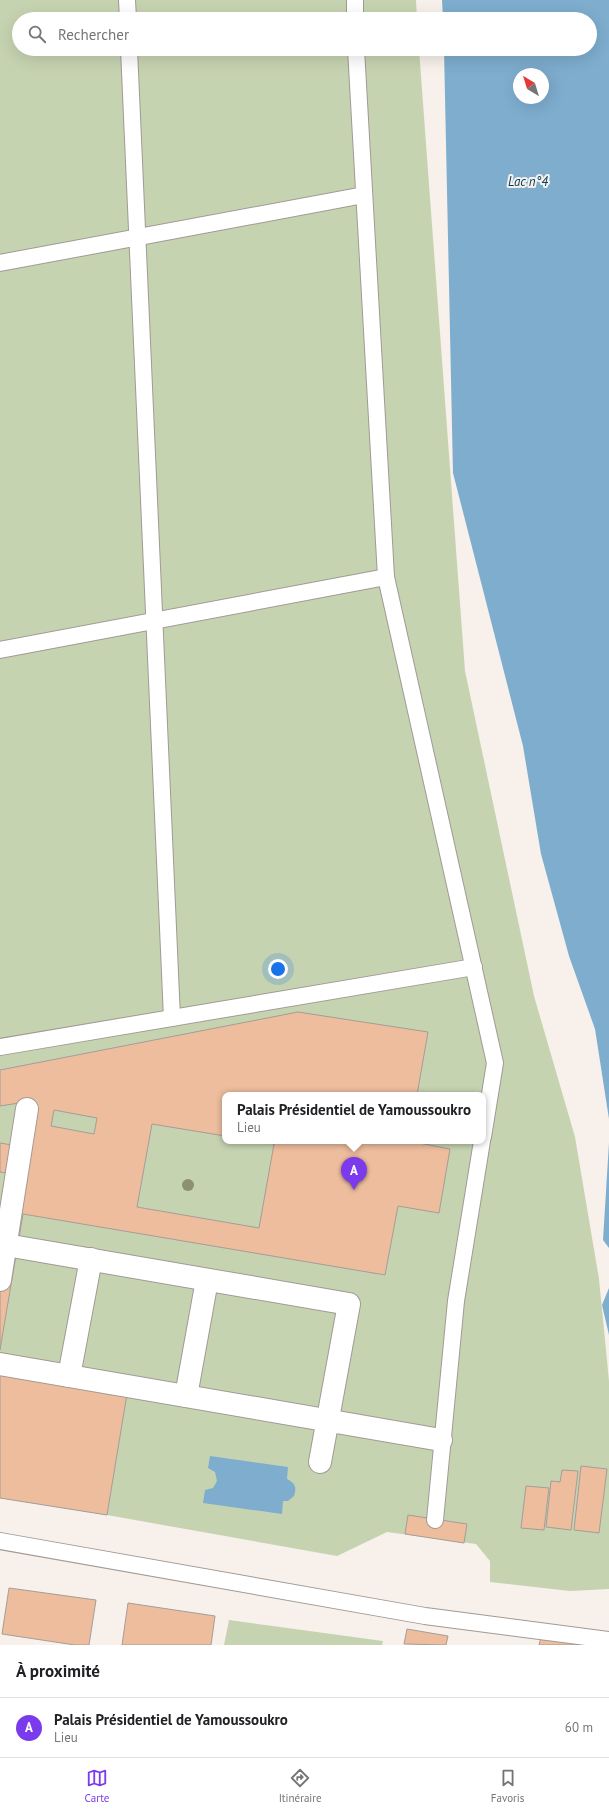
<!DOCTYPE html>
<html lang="fr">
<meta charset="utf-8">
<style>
body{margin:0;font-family:"PT Sans",sans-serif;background:#f6f6f6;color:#202124}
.compass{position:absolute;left:513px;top:68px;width:36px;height:36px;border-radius:50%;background:#fff;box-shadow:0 4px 16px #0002;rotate:322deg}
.you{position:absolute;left:278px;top:969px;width:14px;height:14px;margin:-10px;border:3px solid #fff;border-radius:50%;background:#1a73e8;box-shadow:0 0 0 6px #1a73e833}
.badge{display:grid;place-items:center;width:26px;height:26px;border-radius:50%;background:#7c3aed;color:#fff;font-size:13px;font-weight:700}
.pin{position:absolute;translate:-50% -33px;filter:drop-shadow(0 1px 2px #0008)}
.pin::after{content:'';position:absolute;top:21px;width:14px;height:12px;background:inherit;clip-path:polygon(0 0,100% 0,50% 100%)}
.popup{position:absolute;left:222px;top:1092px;width:264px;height:52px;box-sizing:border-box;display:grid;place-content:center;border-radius:8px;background:#fff;filter:drop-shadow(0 1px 3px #0005);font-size:13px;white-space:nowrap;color:#757577}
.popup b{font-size:15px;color:#202124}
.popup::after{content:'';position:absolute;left:50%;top:100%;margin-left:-8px;border:8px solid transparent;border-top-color:#fff}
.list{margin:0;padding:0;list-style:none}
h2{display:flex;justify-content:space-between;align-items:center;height:52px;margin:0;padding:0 16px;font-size:17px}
h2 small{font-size:13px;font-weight:400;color:#757577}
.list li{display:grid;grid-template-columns:26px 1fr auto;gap:12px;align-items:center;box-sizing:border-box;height:60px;padding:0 16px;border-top:1px solid #e0e0e0}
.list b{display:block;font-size:15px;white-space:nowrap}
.list p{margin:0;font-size:13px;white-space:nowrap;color:#757577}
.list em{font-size:13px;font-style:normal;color:#757577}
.icon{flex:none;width:22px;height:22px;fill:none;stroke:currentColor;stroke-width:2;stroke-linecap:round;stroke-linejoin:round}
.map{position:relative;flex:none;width:609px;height:1645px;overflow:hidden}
.search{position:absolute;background:#fff;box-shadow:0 4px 16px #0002;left:12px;right:12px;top:12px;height:44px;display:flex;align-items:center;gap:10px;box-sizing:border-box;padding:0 14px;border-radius:22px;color:#757577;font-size:15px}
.sheet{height:112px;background:#fff}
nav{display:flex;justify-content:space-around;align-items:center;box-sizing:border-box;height:56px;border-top:1px solid #e0e0e0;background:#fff;font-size:11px;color:#757577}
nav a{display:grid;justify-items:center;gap:2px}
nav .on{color:#7c3aed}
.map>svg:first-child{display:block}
.green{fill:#c6d3b1;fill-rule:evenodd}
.water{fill:#7eadce;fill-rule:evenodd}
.building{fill:#edbd9d;stroke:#a49d99;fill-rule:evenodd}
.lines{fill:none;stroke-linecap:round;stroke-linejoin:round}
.service-casing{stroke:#a19a95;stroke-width:18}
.pedestrian-casing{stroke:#a19a95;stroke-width:24}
.service{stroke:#fff;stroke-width:16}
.pedestrian{stroke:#fff;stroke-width:22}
.tree{fill:#8c9171}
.labels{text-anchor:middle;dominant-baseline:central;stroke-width:4;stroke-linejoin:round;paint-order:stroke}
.water-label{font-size:13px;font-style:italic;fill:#004060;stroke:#f7f0eb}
</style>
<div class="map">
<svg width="609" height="1645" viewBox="0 0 609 1645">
<rect width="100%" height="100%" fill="#f7f0eb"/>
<g class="green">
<path d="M0 0H416L417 19H19V49H419L465 671 534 996 575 1137 599 1279 609 1381V1589L570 1591 490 1582V1561L476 1544 387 1532 337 1556 107 1515 0 1498ZM225 1095H483V1141H225Z"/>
<polygon points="229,1620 383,1641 382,1645 224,1645"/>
</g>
<g class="water">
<path d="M442 0H609V1119L595 1029 569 956 541 854 523 746 453 473 444 49H590V19H443ZM519 74H543V98H519Z"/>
<polygon points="609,1143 609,1248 603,1240"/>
<polygon points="609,1288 609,1335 602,1305"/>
<path d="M210 1456 288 1467 287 1479C295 1483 297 1487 294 1496L288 1501H283L282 1514 203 1503 205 1490 213 1488 217 1481 215 1472 208 1468Z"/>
</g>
<g class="building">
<path d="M298 1012 428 1032 417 1095H225V1136L152 1124 137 1207 259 1228 274 1144 255 1141H409L450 1149 439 1213 398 1206 385 1275 23 1214 0 1350V1219L8 1173 0 1172V1143L12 1145 19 1103 0 1106V1070ZM54 1110 97 1118 94 1134 51 1126Z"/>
<polygon points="0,1374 127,1394 107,1515 0,1498"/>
<polygon points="581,1466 607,1469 599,1533 574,1530"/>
<polygon points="562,1470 578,1471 571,1530 546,1527 551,1481 560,1482"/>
<polygon points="526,1486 549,1488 544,1530 521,1528"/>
<polygon points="408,1515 467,1524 464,1543 405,1534"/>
<polygon points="9,1588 96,1600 89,1645 75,1645 2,1634"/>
<polygon points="128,1603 215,1616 211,1645 122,1645"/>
<polygon points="407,1629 448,1636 446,1645 404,1644"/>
<polygon points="542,1633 595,1645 539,1645"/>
</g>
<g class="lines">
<g class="service-casing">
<g id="service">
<polyline points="127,0 128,19"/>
<polyline points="355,0 355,19"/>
<polyline points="129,49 172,1018"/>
<polyline points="356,49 386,577 495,1063 483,1137"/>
<polyline points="0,263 364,195"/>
<polyline points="0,650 386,577"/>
<polyline points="0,1047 474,967"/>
<polyline points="435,1520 456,1301 482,1141"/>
<polyline points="0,1541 425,1616 609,1640"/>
</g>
</g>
<g class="pedestrian-casing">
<g id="pedestrian">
<polyline points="6,1245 349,1304 320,1462"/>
<polyline points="0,1280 27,1109"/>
<polyline points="0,1364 441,1440"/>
<polyline points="69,1376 91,1259"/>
<polyline points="186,1396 207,1280"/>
</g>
</g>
<use href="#service" class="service"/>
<use href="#pedestrian" class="pedestrian"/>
</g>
<circle class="tree" cx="188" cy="1185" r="6"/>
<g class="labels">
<g class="water-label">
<text x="528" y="181">Lac n°4</text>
</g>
</g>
</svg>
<svg class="compass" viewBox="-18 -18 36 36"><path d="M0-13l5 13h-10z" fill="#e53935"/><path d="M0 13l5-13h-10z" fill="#757577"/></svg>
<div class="you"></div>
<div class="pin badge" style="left:354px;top:1190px">A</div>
<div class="popup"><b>Palais Présidentiel de Yamoussoukro</b>Lieu</div>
<div class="search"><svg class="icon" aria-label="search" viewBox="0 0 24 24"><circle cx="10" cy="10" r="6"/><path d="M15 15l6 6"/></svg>Rechercher</div>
</div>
<section class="sheet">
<h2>À proximité<small></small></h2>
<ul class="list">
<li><span class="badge">A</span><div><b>Palais Présidentiel de Yamoussoukro</b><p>Lieu</p></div><em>60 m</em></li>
</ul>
</section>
<nav>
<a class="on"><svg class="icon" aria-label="map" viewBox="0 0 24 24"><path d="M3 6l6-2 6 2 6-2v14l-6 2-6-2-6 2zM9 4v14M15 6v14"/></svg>Carte</a>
<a><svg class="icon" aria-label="directions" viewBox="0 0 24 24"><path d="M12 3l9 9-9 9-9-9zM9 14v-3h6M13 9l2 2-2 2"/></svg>Itinéraire</a>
<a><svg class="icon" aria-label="saved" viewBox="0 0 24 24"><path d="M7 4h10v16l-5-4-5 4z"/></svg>Favoris</a>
</nav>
